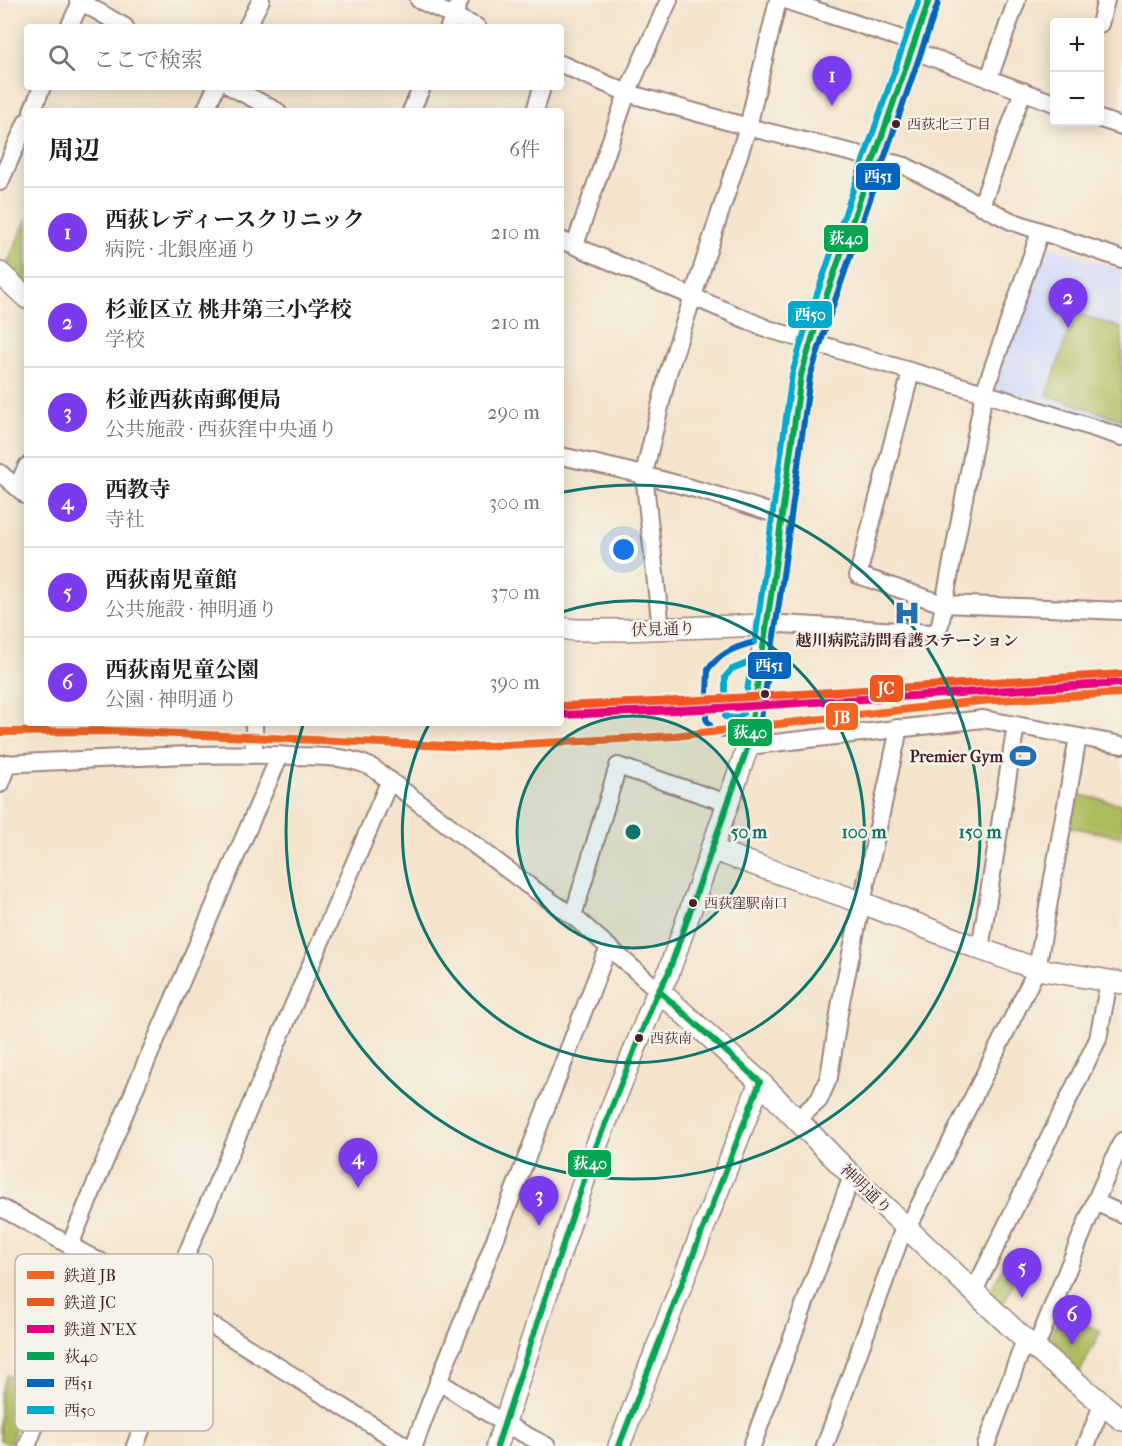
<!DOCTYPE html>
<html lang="ja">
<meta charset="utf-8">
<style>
body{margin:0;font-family:"IM FELL French Canon","Noto Serif JP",serif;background:#f2f2f2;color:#202124}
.controls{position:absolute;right:18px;top:18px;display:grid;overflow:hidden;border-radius:6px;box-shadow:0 3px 15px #0003}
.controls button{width:54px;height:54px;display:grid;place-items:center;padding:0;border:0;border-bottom:2px solid #e0e0e0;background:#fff;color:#202124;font:30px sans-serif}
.you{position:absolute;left:624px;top:550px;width:21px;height:21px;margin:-15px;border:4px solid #fff;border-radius:50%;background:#1a73e8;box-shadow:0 0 0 9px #1a73e833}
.badge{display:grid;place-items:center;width:39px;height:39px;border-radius:50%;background:#7c3aed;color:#fff;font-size:20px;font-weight:700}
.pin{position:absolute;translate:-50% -50px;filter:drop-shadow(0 2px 3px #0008)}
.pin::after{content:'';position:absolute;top:32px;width:21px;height:18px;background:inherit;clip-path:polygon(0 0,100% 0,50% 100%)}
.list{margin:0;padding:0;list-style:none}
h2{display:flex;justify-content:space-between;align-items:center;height:78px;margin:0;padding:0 24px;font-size:26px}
h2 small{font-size:20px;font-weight:400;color:#757577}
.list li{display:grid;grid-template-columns:39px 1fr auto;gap:18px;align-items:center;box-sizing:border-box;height:90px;padding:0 24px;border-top:2px solid #e0e0e0}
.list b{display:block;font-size:22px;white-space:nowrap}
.list p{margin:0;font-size:20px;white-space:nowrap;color:#757577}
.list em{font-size:20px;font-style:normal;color:#757577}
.icon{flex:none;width:33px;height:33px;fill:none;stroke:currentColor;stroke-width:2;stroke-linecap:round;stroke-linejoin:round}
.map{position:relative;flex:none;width:1122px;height:1446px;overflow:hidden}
.search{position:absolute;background:#fff;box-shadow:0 3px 15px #0003;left:24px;top:24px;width:540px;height:66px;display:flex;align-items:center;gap:15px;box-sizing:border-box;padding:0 21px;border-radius:6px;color:#757577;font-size:22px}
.panel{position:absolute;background:#fff;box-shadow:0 3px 15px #0003;left:24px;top:108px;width:540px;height:618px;border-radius:6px}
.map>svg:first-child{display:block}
.built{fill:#d0daf9}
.green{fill:#adbb5d;stroke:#7c6d44;stroke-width:1.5}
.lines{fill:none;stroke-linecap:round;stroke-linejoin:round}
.minor-casing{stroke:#9e827c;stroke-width:20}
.tertiary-casing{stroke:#9e827c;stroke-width:24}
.minor{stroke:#fff;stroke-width:16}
.tertiary{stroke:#fff;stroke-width:21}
.bus-1-casing{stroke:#f7f3e8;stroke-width:10}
.bus-2-casing{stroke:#f7f3e8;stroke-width:10}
.bus-3-casing{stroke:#f7f3e8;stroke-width:10}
.bus-1{stroke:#00a651;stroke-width:6}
.bus-2{stroke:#0065bd;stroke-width:6}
.bus-3{stroke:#00a9ce;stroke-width:6}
.rail-1-casing{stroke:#f7f3e8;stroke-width:12}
.rail-2-casing{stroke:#f7f3e8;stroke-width:12}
.rail-3-casing{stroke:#f7f3e8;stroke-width:12}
.rail-1{stroke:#f26522;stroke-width:8}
.rail-2{stroke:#f15620;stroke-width:8}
.rail-3{stroke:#e5007d;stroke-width:8}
.ring{fill:none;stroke:#0f766e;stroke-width:3}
.bus-dot{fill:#4a1f2b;stroke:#f7f3e8;stroke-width:2}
.labels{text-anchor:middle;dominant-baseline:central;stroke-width:5;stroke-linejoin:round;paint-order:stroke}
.bus-label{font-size:14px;fill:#4a1f2b;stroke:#f7f3e8;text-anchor:start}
.street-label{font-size:16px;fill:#4a1f2b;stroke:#f7f3e8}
.poi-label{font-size:16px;font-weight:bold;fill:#4a1f2b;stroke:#f7f3e8}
.key{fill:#f7f3e8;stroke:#c3b3af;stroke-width:1.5}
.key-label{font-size:16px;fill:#4a1f2b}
.centre{fill:#0f766e;stroke:#f7f3e8;stroke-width:3}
.ring-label{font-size:18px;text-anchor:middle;font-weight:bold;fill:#0f766e;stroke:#f7f3e8;stroke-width:5;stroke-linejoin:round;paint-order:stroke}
.line-badge{stroke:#f7f3e8;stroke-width:2}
.badge-label{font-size:16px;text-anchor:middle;font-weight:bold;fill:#fff}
</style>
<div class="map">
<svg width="1122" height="1446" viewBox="0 0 1122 1446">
<rect width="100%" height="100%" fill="#f7f3e8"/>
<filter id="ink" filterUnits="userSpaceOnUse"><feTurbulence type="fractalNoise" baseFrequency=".0167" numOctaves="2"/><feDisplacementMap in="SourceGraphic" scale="12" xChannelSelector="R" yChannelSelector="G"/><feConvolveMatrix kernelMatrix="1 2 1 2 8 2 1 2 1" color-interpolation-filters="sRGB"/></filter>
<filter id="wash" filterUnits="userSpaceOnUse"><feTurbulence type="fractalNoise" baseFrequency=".008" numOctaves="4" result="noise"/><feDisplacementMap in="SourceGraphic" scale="24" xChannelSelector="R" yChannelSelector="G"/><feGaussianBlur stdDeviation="1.35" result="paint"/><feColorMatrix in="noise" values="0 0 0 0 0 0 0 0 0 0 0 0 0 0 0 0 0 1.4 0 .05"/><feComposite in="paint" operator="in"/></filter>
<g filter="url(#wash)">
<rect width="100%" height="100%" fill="#f3e4cc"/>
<polygon class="built" points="1047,245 1122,271 1122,431 995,390 993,384"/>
<g class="green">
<polygon points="27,218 27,284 6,266"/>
<polygon points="1075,313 1122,328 1122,420 1047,395"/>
<polygon points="1076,794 1122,804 1122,837 1070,827"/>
<polygon points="1007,1260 1021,1266 1003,1305 988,1294"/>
<polygon points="1060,1314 1101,1331 1080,1372 1050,1349 1048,1341"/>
<polygon points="7,1375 42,1388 28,1425 18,1422 10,1444 0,1440 0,1393"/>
</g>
</g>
<g filter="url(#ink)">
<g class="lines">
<g class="minor-casing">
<g id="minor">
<polyline points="78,0 125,27"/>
<polyline points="419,0 477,27"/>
<polyline points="785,0 914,43"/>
<polyline points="1100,24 1106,0"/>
<polyline points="69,27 82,0"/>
<polyline points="247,27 261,0"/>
<polyline points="449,27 460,0"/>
<polyline points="912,50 1054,103"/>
<polyline points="561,64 627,93 748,127 905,166 1011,221 1122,259"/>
<polyline points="989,78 1017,0"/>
<polyline points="231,87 277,111"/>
<polyline points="32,111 42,87"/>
<polyline points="205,111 216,87"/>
<polyline points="411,111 422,87"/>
<polyline points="535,111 542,87"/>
<polyline points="1100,119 1122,126"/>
<polyline points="0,182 27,121"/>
<polyline points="981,206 1023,91"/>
<polyline points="561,240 768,329 984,393 1122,437"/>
<polyline points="575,245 627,93 669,0"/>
<polyline points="911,372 858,575 943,604 1122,611"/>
<path d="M561 456C636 472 710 491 783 517"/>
<polyline points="0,473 27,496"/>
<polyline points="17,487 27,466"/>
<polyline points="766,625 782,624 932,633 937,631 940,625 984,393 1040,232"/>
<polyline points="661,629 644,474 668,373 748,127 778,0"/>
<polyline points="254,723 254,754"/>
<polyline points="748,746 983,719 1122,745"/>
<path d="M0 764C97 760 195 751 293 756 320 757 348 755 373 768L529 886 573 916 659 991"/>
<polyline points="0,784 8,763"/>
<polyline points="573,916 618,766 727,803"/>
<polyline points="980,949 1016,725"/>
<polyline points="798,1119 819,1100 829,1077 841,1001 897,738 897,728"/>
<polyline points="1095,1202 1122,1214"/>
<polyline points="0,1207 187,1310 406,1446"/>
<polyline points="70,1245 141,1074 280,755"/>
<polyline points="974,1291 1098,1039 1109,981"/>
<polyline points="167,1300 390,780"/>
<polyline points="1036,1347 1095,1202 1122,1141"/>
<polyline points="438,1381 505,1424 547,1446"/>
<polyline points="27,1446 100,1261"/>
<polyline points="135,1446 187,1310"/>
<path d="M414 1446C434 1390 457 1336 479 1281 521 1173 562 1066 604 958L610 949"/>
<polyline points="752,1446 852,1176"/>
<polyline points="825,1446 902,1233 914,1216 1037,969 1078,737"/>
<polyline points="986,1446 1025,1340"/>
<polyline points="1086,1446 1102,1405"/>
</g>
</g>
<g class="tertiary-casing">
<g id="tertiary">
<polyline points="0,273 27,298"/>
<polyline points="561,628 574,630 621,630 766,625"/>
<polyline points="711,849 863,903 980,949 1037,969 1122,983"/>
<polyline points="659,991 760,1082 852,1176 1025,1340 1122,1420"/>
<polyline points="497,1446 590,1162 655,998 668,974 748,746 771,596 801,375 816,326 929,0"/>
<polyline points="619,1446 760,1082"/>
</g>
</g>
<use href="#minor" class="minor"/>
<use href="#tertiary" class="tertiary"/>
<g class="bus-1-casing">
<g id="bus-1">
<polyline points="497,1446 590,1162 655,998 668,974 748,746 771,596 801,375 816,326 929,0"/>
<polyline points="619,1446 760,1082 659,991"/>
</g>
</g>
<g class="bus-2-casing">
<path id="bus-2" d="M755 642C735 647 721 653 708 669L706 719 715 733C733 738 751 737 761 719L780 597 810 377 825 329 938 3"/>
</g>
<g class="bus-3-casing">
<g id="bus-3">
<polyline points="755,642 792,374 807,323 919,0"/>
<polygon points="752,661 743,714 736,718 725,717 725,677 732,669"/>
</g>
</g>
<use href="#bus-1" class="bus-1"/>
<use href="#bus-2" class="bus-2"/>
<use href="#bus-3" class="bus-3"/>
<g class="rail-1-casing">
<polyline id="rail-1" points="0,732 109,731 470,747 675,736 980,701 1122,693"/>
</g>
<g class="rail-2-casing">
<polyline id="rail-2" points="561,706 701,700 1122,674"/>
</g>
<g class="rail-3-casing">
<polyline id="rail-3" points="561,715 702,709 1122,683"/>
</g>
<use href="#rail-1" class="rail-1"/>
<use href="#rail-2" class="rail-2"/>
<use href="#rail-3" class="rail-3"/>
</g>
</g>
<circle cx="633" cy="832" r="116" fill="#0f766e" fill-opacity=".12"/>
<g class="ring">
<circle cx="633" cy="832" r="116"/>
<path d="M562 612A231 231 0 1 1 429 724"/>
<path d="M564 492A347 347 0 1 1 303 725"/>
</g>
<defs>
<g id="hospital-bare" transform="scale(2.07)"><path d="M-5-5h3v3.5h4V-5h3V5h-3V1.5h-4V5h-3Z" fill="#1f6fb2" stroke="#f7f3e8" stroke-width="2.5" paint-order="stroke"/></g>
<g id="stadium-bare" transform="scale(2.07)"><path d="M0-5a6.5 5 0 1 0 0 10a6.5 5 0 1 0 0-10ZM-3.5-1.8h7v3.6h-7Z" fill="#1f6fb2" stroke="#f7f3e8" stroke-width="2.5" paint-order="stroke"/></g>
</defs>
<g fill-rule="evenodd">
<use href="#hospital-bare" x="907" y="613"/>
<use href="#stadium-bare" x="1023" y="756"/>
</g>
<g class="bus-dot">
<circle cx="896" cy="124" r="5"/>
<circle cx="765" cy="694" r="5"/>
<circle cx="693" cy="903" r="5"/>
<circle cx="639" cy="1038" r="5"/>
</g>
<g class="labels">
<g class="bus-label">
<text x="907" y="124">西荻北三丁目</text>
<text x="704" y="903">西荻窪駅南口</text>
<text x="650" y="1038">西荻南</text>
</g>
<g class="street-label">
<text transform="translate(663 629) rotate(-2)">伏見通り</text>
<text transform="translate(866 1189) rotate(44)">神明通り</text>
</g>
<g class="poi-label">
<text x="907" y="640">越川病院訪問看護ステーション</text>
<text x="1003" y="756" text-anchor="end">Premier Gym</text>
</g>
</g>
<rect x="15" y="1254" width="198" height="177" rx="9" class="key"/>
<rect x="27" y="1271" width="27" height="8" fill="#f26522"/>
<rect x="27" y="1298" width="27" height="8" fill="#f15620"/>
<rect x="27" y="1325" width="27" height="8" fill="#e5007d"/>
<rect x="27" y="1352" width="27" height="8" fill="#00a651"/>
<rect x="27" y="1379" width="27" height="8" fill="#0065bd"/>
<rect x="27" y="1406" width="27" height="8" fill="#00a9ce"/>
<g class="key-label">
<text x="64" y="1281">鉄道 JB</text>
<text x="64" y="1308">鉄道 JC</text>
<text x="64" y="1335">鉄道 N'EX</text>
<text x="64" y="1362">荻40</text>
<text x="64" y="1389">西51</text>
<text x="64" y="1416">西50</text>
</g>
<circle cx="633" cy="832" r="9" class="centre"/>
<g class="ring-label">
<text x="749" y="838">50 m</text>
<text x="864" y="838">100 m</text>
<text x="980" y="838">150 m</text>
</g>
<g class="line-badge">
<rect x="855" y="162" width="46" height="29" rx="6" fill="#0065bd"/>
<rect x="823" y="224" width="46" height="29" rx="6" fill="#00a651"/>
<rect x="787" y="300" width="46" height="29" rx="6" fill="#00a9ce"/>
<rect x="747" y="651" width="45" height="29" rx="6" fill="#0065bd"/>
<rect x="869" y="674" width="35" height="29" rx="6" fill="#f15620"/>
<rect x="825" y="702" width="34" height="29" rx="6" fill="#f26522"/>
<rect x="727" y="718" width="46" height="29" rx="6" fill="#00a651"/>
<rect x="567" y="1149" width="45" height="29" rx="6" fill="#00a651"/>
</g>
<g class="badge-label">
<text x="878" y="182">西51</text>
<text x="846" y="244">荻40</text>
<text x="810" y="320">西50</text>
<text x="769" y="671">西51</text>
<text x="886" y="694">JC</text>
<text x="842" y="723">JB</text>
<text x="750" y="738">荻40</text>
<text x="590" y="1169">荻40</text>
</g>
</svg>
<div class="controls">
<button>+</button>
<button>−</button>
</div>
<div class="you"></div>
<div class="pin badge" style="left:832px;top:106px">1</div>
<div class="pin badge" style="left:1068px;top:328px">2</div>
<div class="pin badge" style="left:539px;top:1226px">3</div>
<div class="pin badge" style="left:358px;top:1188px">4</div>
<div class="pin badge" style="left:1022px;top:1298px">5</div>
<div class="pin badge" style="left:1072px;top:1345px">6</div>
<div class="search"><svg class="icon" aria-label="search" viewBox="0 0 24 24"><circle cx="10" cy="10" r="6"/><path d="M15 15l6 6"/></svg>ここで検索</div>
<section class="panel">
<h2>周辺<small>6件</small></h2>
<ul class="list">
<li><span class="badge">1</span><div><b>西荻レディースクリニック</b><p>病院 · 北銀座通り</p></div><em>210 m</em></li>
<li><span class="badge">2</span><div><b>杉並区立 桃井第三小学校</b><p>学校</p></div><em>210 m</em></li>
<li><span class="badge">3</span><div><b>杉並西荻南郵便局</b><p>公共施設 · 西荻窪中央通り</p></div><em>290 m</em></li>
<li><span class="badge">4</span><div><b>西教寺</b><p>寺社</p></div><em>300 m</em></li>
<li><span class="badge">5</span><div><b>西荻南児童館</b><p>公共施設 · 神明通り</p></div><em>370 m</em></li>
<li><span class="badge">6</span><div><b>西荻南児童公園</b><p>公園 · 神明通り</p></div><em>390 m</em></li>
</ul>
</section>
</div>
